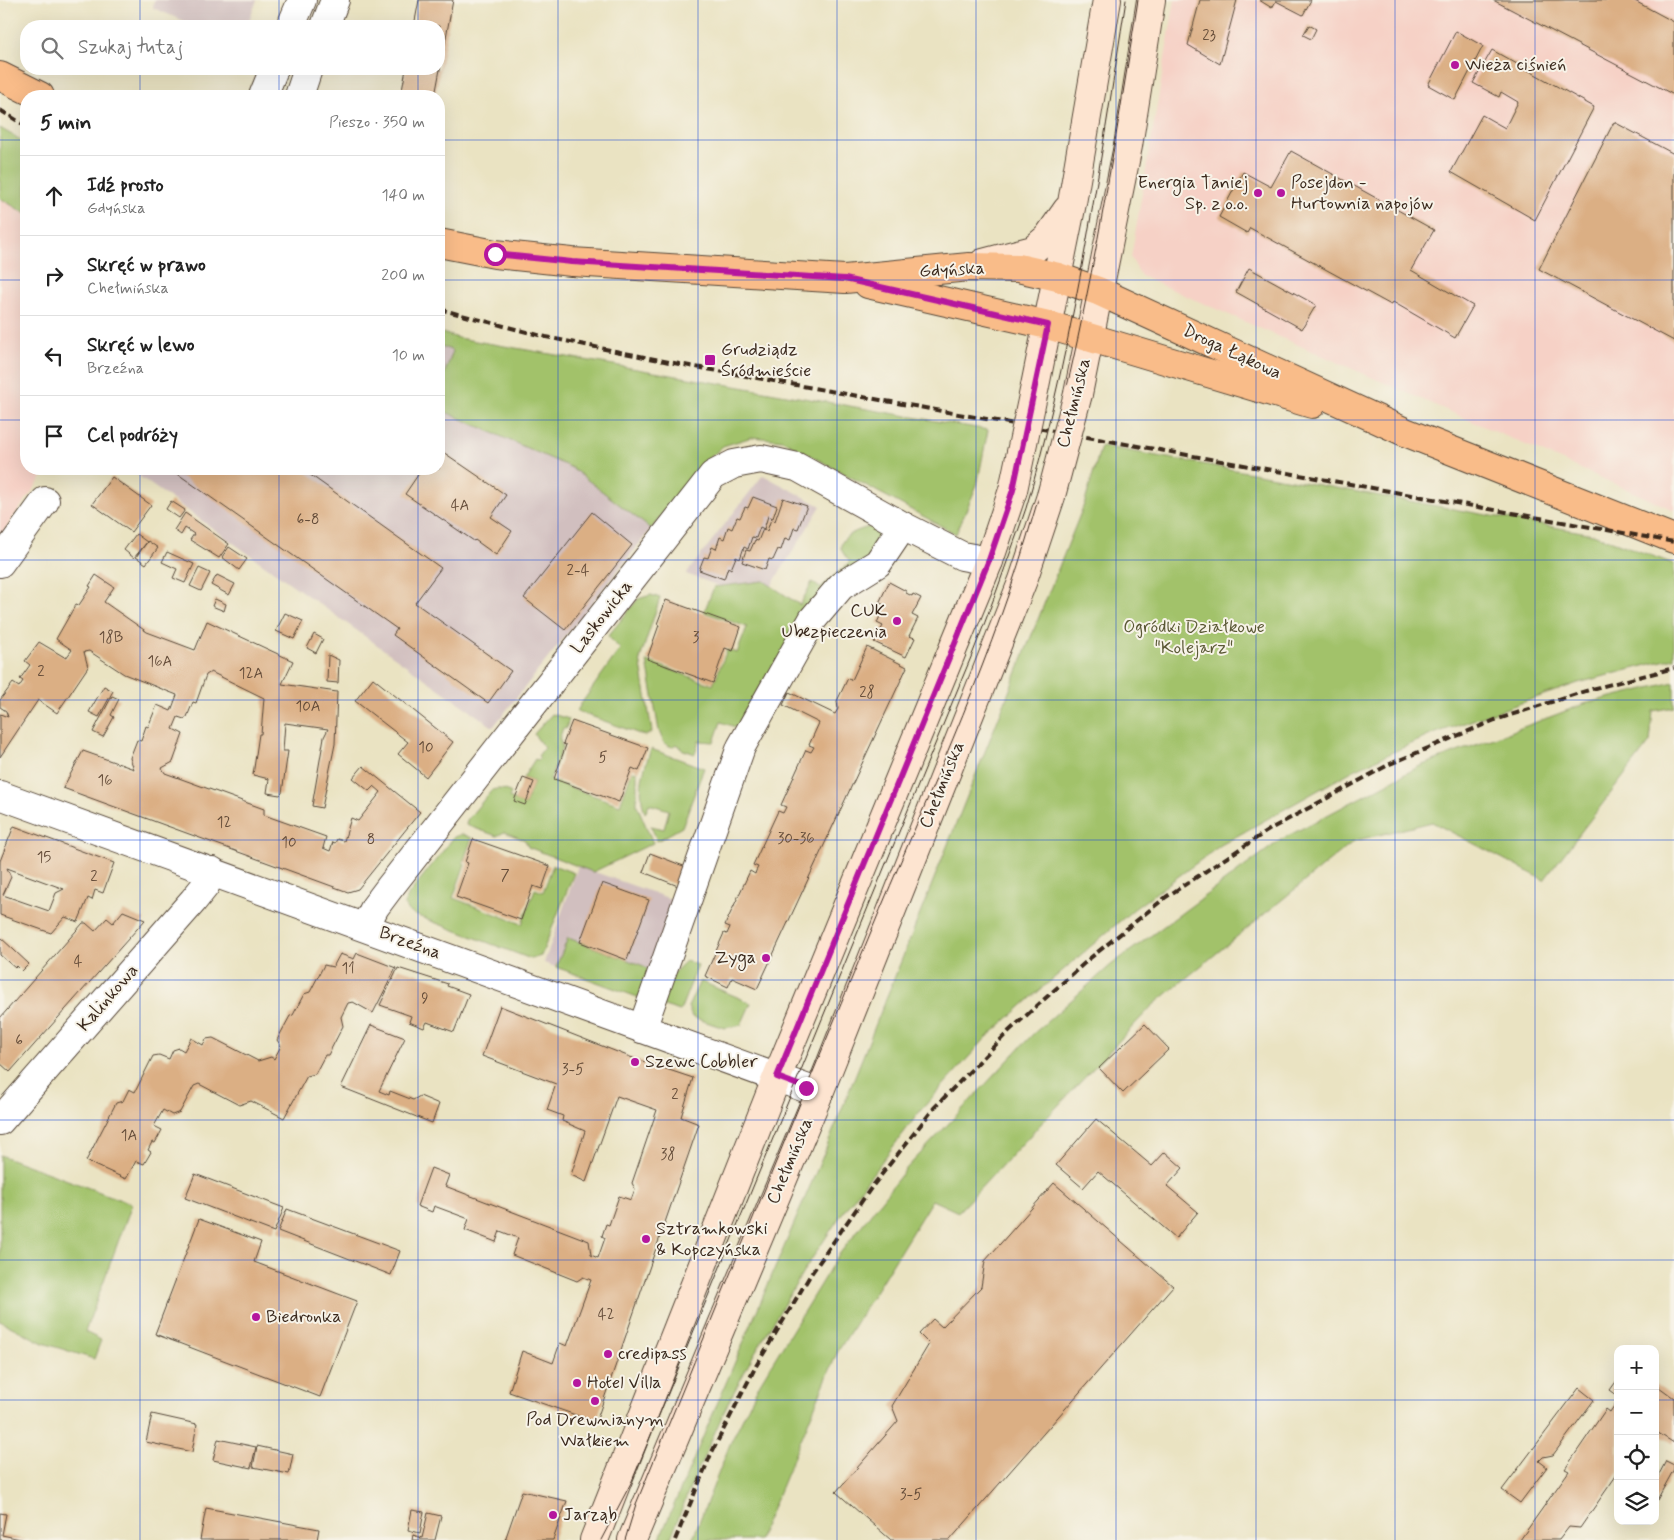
<!DOCTYPE html>
<html lang="pl">
<meta charset="utf-8">
<style>
body{margin:0;font-family:Mynerve,sans-serif;background:#f6f6f6;color:#222}
.controls{position:absolute;right:15px;bottom:15px;display:grid;overflow:hidden;border-radius:10px;box-shadow:0 5px 20px #0002}
.controls button{width:45px;height:45px;display:grid;place-items:center;padding:0;border:0;border-bottom:1px solid #e0e0e0;background:#fff;color:#222;font:25px sans-serif}
.stop{position:absolute;width:15px;height:15px;margin:-11px;border:4px solid #b5179e;border-radius:50%;background:#fff}
.stop.end{background:#b5179e;border-color:#fff;box-shadow:0 1px 5px #0008}
.list{margin:0;padding:0;list-style:none}
h2{display:flex;justify-content:space-between;align-items:center;height:65px;margin:0;padding:0 20px;font-size:21px}
h2 small{font-size:16px;font-weight:400;color:#767676}
.list li{display:grid;grid-template-columns:32px 1fr auto;gap:15px;align-items:center;box-sizing:border-box;height:80px;padding:0 20px;border-top:1px solid #e0e0e0}
.list b{display:block;font-size:19px;white-space:nowrap}
.list p{margin:0;font-size:16px;white-space:nowrap;color:#767676}
.list em{font-size:16px;font-style:normal;color:#767676}
.icon{flex:none;width:28px;height:28px;fill:none;stroke:currentColor;stroke-width:2;stroke-linecap:round;stroke-linejoin:round}
.map{position:relative;flex:none;width:1674px;height:1540px;overflow:hidden}
.search{position:absolute;background:#fff;box-shadow:0 5px 20px #0002;left:20px;top:20px;width:425px;height:55px;display:flex;align-items:center;gap:12px;box-sizing:border-box;padding:0 18px;border-radius:20px;color:#767676;font-size:19px}
.panel{position:absolute;background:#fff;box-shadow:0 5px 20px #0002;left:20px;top:90px;width:425px;height:385px;border-radius:20px}
.map>svg:first-child{display:block}
.built{fill:#f6d1c6}
.industrial{fill:#d1bfbf}
.green{fill:#a2c26a;stroke:#6e7644}
.building{fill:#dbaf84;fill-rule:evenodd}
.lines{fill:none;stroke-linecap:round;stroke-linejoin:round}
.street-casing{stroke:#554637;stroke-width:30}
.secondary-casing{stroke:#554637;stroke-width:30}
.primary-casing{stroke:#554637;stroke-width:30}
.street{stroke:#fff;stroke-width:28}
.secondary{stroke:#fde4d0;stroke-width:28}
.primary{stroke:#f9bc89;stroke-width:28}
.tram{stroke:#3b2a1e;stroke-width:1}
.rail{stroke:#3b2a1e;stroke-width:4;stroke-dasharray:8 4;stroke-linecap:butt}
.secondary-bridge-casing{stroke:#554637;stroke-width:30;stroke-linecap:butt}
.secondary-bridge{stroke:#fde4d0;stroke-width:28}
.route{stroke:#b5179e;stroke-width:6}
.grid{fill:none;stroke:#1d4ed8;stroke-width:1;stroke-opacity:0.55}
.poi-dot{fill:#b5179e;stroke:#f7f3e8;stroke-width:2}
.labels{text-anchor:middle;dominant-baseline:central;stroke-width:4;stroke-linejoin:round;paint-order:stroke}
.number-label{font-size:15px;fill:#634b38}
.poi-label{font-size:18px;fill:#3b2a1e;stroke:#f7f3e8;text-anchor:start}
.street-label{font-size:18px;fill:#3b2a1e;stroke:#f7f3e8}
.park-label{font-size:18px;fill:#5a5835;stroke:#f7f3e8}
</style>
<div class="map">
<svg width="1674" height="1540" viewBox="0 0 1674 1540">
<rect width="100%" height="100%" fill="#f7f3e8"/>
<filter id="ink" filterUnits="userSpaceOnUse"><feTurbulence type="fractalNoise" baseFrequency=".02" numOctaves="2"/><feDisplacementMap in="SourceGraphic" scale="10" xChannelSelector="R" yChannelSelector="G"/><feConvolveMatrix kernelMatrix="1 2 1 2 8 2 1 2 1" color-interpolation-filters="sRGB"/></filter>
<filter id="wash" filterUnits="userSpaceOnUse"><feTurbulence type="fractalNoise" baseFrequency=".0096" numOctaves="4" result="noise"/><feDisplacementMap in="SourceGraphic" scale="20" xChannelSelector="R" yChannelSelector="G"/><feGaussianBlur stdDeviation="1.12" result="paint"/><feColorMatrix in="noise" values="0 0 0 0 0 0 0 0 0 0 0 0 0 0 0 0 0 1.4 0 .05"/><feComposite in="paint" operator="in"/></filter>
<g filter="url(#wash)">
<rect width="100%" height="100%" fill="#eae3c2"/>
<g class="built">
<polygon points="1175,0 1674,0 1674,510 1141,276 1131,258"/>
<polygon points="0,198 26,214 26,469 48,469 0,536"/>
</g>
<g class="industrial">
<polygon points="154,0 257,0 247,26 196,26 153,8"/>
<polygon points="439,345 453,350 439,388"/>
<polygon points="439,409 572,468 651,529 493,727 129,469 439,469"/>
<polygon points="763,475 821,506 762,601 686,574"/>
<polygon points="578,866 696,908 660,1003 544,963"/>
</g>
<g class="green">
<polygon points="0,128 26,143 26,214 0,198"/>
<polygon points="439,332 458,338 988,430 977,485 956,534 782,440 752,437 723,446 701,466 651,529 572,468 439,409 439,388 453,351 439,345"/>
<polygon points="1101,446 1593,534 1674,564 1674,658 1578,683 1433,734 1354,770 1221,845 1134,909 1032,997 985,1039 921,1110 841,1215 807,1266 754,1354 727,1405 690,1488 670,1540 659,1540 825,1151 1085,502"/>
<path d="M878 525 883 540 745 723 735 727 721 722 714 742 699 741 695 754 681 749 680 746 676 744 672 747 664 743 659 731 647 661 713 685 727 650 737 653 747 627 704 612 714 587 764 581 800 605 812 582 820 588 850 562C847 558 841 552 841 547 841 533 868 527 878 525Z"/>
<polygon points="651,595 660,598 640,659 652,732 645,736 577,711 581,704 620,649 608,636 638,599"/>
<polygon points="1674,682 1674,707 1653,711 1650,742 1544,880 1432,822 1354,841 1152,1006 958,1212 932,1200 837,1353 759,1540 692,1540 730,1444 760,1383 837,1257 905,1170 1032,1035 1111,965 1282,839 1420,766 1587,703"/>
<path d="M552 714 569 719 566 729 563 728 559 740 561 741V745H563L550 780 620 805 632 771 637 772V805L653 843 593 872 528 847 525 840 504 832 497 836 466 825 467 820 492 790C498 788 506 789 511 793L509 798 525 805 534 782 523 778 535 759 537 760 540 758 538 756 544 748 534 734Z"/>
<path d="M651 749 704 768 682 827 657 841 651 826 664 829 669 810 649 804 645 813C637 789 643 772 651 749Z"/>
<polygon points="462,834 472,838 463,862 465,864 453,898 522,924 535,889 543,892 553,865 574,873 541,956 531,959 415,915 409,912 404,904 409,894 454,837"/>
<polygon points="568,938 644,966 648,970 651,977 640,998 556,967"/>
<polygon points="686,961 698,965 680,1011 658,1004 664,982"/>
<polygon points="700,981 751,1003 741,1025 724,1028 692,1017 688,1007"/>
<polygon points="0,1155 132,1204 85,1332 101,1340 94,1359 43,1343 0,1321"/>
</g>
<g id="blocks">
<g class="building">
<polygon points="419,0 453,0 435,96 401,96 406,69 439,69 439,26 414,26"/>
<polygon points="1200,0 1237,0 1220,64 1188,45"/>
<polygon points="1259,0 1311,0 1303,15 1276,1 1272,8"/>
<polygon points="1493,0 1633,0 1674,22 1674,95"/>
<polygon points="1309,25 1316,29 1311,39 1303,35"/>
<polygon points="1456,31 1483,46 1455,100 1428,85"/>
<polygon points="1492,50 1594,107 1535,220 1451,172 1482,115 1505,128 1518,102 1501,92 1499,97 1473,83"/>
<polygon points="1614,122 1674,154 1674,341 1539,269"/>
<polygon points="1291,151 1434,230 1411,270 1473,306 1455,338 1393,302 1391,305 1250,228 1247,233 1219,217 1243,172 1271,187"/>
<polygon points="1249,268 1316,305 1302,329 1236,292"/>
<polygon points="443,452 506,495 491,517 512,531 496,555 475,540 474,541 405,494 422,469 439,469 439,458"/>
<polygon points="178,469 302,469 441,568 415,603 511,671 488,703 393,635 397,629 175,472"/>
<polygon points="112,477 151,505 131,532 92,504"/>
<polygon points="753,497 777,506 773,518 768,516 764,529 760,527 756,538 752,537 748,549 744,547 740,559 736,557 731,569 728,567 724,579 699,570 704,557 708,558 712,547 716,549 720,537 724,539 728,527 732,529 737,517 740,518 745,507 748,508"/>
<polygon points="783,498 807,506 798,529 794,528 790,540 785,538 781,550 778,549 773,560 769,559 765,570 742,562 746,550 750,551 755,540 758,541 763,529 767,531 771,519 775,521"/>
<polygon points="171,501 185,510 179,518 166,509"/>
<polygon points="592,512 632,545 565,630 524,598"/>
<polygon points="185,513 229,544 219,558 190,540 194,534 185,528 181,535 174,530"/>
<polygon points="136,534 147,542 134,558 124,550"/>
<polygon points="148,541 158,548 146,564 136,557"/>
<polygon points="229,547 247,559 239,570 222,557"/>
<polygon points="167,552 194,564 185,583 173,578 177,569 162,562"/>
<polygon points="199,568 210,573 201,591 190,586"/>
<polygon points="96,575 114,587 104,602 147,632 195,650 207,621 293,661 282,684 337,692 335,744 322,808 312,806 324,737 328,729 285,723 283,751 288,751 282,793 280,795 267,793 269,779 253,775 259,734 261,734 264,698 211,672 206,675 196,703 193,702 187,717 184,719 178,717 173,729 183,734 173,762 162,768 165,773 264,809 264,815 326,837 323,848 330,851 333,842 335,843 337,839 344,841 351,818 358,821 381,792 374,786 369,791 353,778 363,766 420,812 358,889 348,892 63,788 83,751 134,769 130,758 137,740 141,741 146,726 148,727 157,705 171,711 177,695 124,674 89,651 84,652 88,667 57,713 38,700 0,757 0,714 8,717 6,711 0,707 0,700 13,683 19,687 23,681 20,679 30,665 25,661 39,642 66,658 72,650 56,639 76,604 79,605 91,587 89,586"/>
<polygon points="217,575 235,584 229,595 211,585"/>
<polygon points="889,582 906,591 906,593 912,596 913,594 921,598 912,615 918,618 909,636 915,638 906,657 874,642 883,626 877,623 885,605 879,603"/>
<polygon points="215,599 226,604 224,611 212,606"/>
<polygon points="666,600 741,627 733,651 725,648 713,683 647,659 659,625 657,624"/>
<polygon points="285,613 303,621 294,639 276,631"/>
<polygon points="314,634 323,639 316,653 307,648"/>
<polygon points="867,647 907,667 757,989 732,978 728,987 705,976 724,933 727,934 730,927 725,925 750,871 755,874 756,871 758,867 753,865 778,811 783,813 786,807 781,805 806,750 811,752 814,747 809,745 819,723 783,705 789,692 835,714 838,709 837,701 848,678 852,680"/>
<polygon points="328,655 339,660 338,683 327,682"/>
<polygon points="373,678 453,742 426,777 398,754 408,742 355,701"/>
<polygon points="104,686 113,691 99,717 89,712"/>
<polygon points="112,696 119,699 111,715 114,717 103,737 93,732"/>
<polygon points="572,721 648,748 639,771 632,768 619,802 554,779 566,745 563,744"/>
<polygon points="523,778 534,782 525,805 514,801"/>
<path d="M14 826 114 863 103 893 95 890 92 900 88 898 78 922 65 917 51 933 0 915V861ZM7 868 64 889 56 893 49 911 3 895 11 877Z"/>
<polygon points="473,839 550,866 542,889 533,886 521,920 456,897 468,863 465,862"/>
<polygon points="650,853 686,867 678,886 643,872"/>
<polygon points="602,883 649,900 627,960 580,942"/>
<polygon points="123,911 145,920 10,1072 0,1063 0,1018 83,923 86,923 95,931 107,918 113,923"/>
<polygon points="0,937 29,964 22,971 17,966 15,968 0,955"/>
<polygon points="357,953 396,968 373,1013 353,1002 348,1003 341,1017 343,1026 328,1055 325,1055 315,1074 307,1076 284,1118 251,1101 239,1105 199,1084 194,1086 180,1112 172,1115 163,1110 154,1126 162,1130 155,1143 152,1142 148,1150 151,1152 144,1164 136,1161 126,1179 86,1161 116,1103 123,1101 129,1089 135,1092 153,1056 159,1055 169,1059 173,1050 179,1048 184,1051 191,1038 203,1045 206,1039 213,1038 258,1061 271,1057 274,1059 281,1046 277,1040 290,1016 293,1015 304,994 310,992 324,965 333,967 340,954 354,959"/>
<polygon points="398,968 448,984 447,986 469,994 454,1032 427,1022 424,1028 409,1022 411,1016 380,1005"/>
<polygon points="500,1006 630,1057 693,1078 681,1117 699,1124 596,1422 509,1392 522,1351 553,1363 560,1343 567,1346 591,1280 583,1277 577,1281 512,1255 518,1238 500,1231 496,1242 465,1230 469,1219 434,1206 432,1212 417,1206 431,1168 449,1175 445,1186 589,1241 591,1255 598,1258 605,1238 602,1236 606,1224 609,1225 619,1196 631,1200 635,1189 632,1183 657,1110 617,1096 586,1182 571,1175 585,1131 562,1121 563,1116 547,1110 556,1084 482,1056"/>
<polygon points="1145,1024 1169,1049 1123,1093 1099,1068"/>
<polygon points="371,1025 405,1038 379,1091 389,1095 390,1091 413,1100 420,1096 439,1104 432,1123 341,1087"/>
<polygon points="1096,1119 1152,1166 1165,1152 1183,1168 1167,1186 1198,1212 1176,1238 1098,1171 1083,1188 1056,1165"/>
<polygon points="195,1174 284,1208 274,1232 185,1198"/>
<polygon points="1054,1183 1173,1286 950,1540 891,1540 836,1492 898,1421 892,1406 929,1344 919,1334 933,1319 942,1327 981,1287 985,1261"/>
<polygon points="287,1209 400,1251 391,1275 278,1231"/>
<polygon points="199,1219 261,1242 254,1262 357,1301 320,1397 155,1334"/>
<polygon points="1618,1379 1618,1396 1610,1390"/>
<polygon points="1655,1384 1674,1398 1674,1443 1655,1431"/>
<polygon points="1579,1388 1594,1400 1553,1455 1543,1457 1539,1461 1547,1467 1520,1503 1502,1490"/>
<polygon points="1618,1400 1618,1473 1580,1528 1569,1527 1559,1540 1520,1540 1569,1471 1565,1469 1606,1409 1610,1412"/>
<polygon points="152,1414 197,1424 192,1452 146,1442"/>
<polygon points="218,1439 256,1447 251,1468 213,1460"/>
<polygon points="257,1446 293,1454 289,1474 253,1467"/>
<polygon points="1666,1461 1674,1465 1674,1469 1657,1500 1655,1499 1655,1482"/>
<polygon points="522,1491 567,1501 553,1540 505,1540"/>
<polygon points="206,1508 319,1529 317,1540 200,1540"/>
<polygon points="412,1510 424,1512 420,1533 408,1530"/>
<polygon points="0,1513 6,1514 2,1535 25,1540 0,1540"/>
<polygon points="428,1513 441,1516 435,1540 412,1540 413,1535 422,1538"/>
</g>
</g>
</g>
<g filter="url(#ink)">
<use href="#blocks" fill-opacity="0" stroke="#554637" stroke-width="1"/>
<g class="lines">
<g class="street-casing">
<g id="street">
<polyline points="291,26 302,0"/>
<polyline points="325,26 335,0"/>
<polyline points="263,96 274,69"/>
<polyline points="299,96 308,69"/>
<polyline points="0,563 45,501"/>
<polyline points="0,795 819,1093"/>
<polyline points="365,927 375,907 390,887 713,475 734,464 761,459 797,467 903,526 962,556 989,561"/>
<polyline points="642,1029 741,747 813,619 841,586 878,563 903,526"/>
<polyline points="0,1121 193,901 205,886 212,871"/>
</g>
</g>
<g class="secondary-casing">
<g id="secondary">
<polyline points="983,263 1033,250 1048,237 1067,210"/>
<polyline points="1035,386 1072,203 1107,0"/>
<polyline points="1078,394 1128,146 1151,0"/>
<polyline points="594,1540 777,1077 989,561 1013,490"/>
<polyline points="632,1540 819,1093 1023,580 1051,496"/>
</g>
</g>
<g class="primary-casing">
<g id="primary">
<polyline points="0,76 40,96"/>
<polyline points="439,243 495,254 572,262 845,279 969,267 1018,268 1058,277 1098,291 1405,432 1674,539"/>
<polyline points="868,284 1048,325 1312,404"/>
</g>
</g>
<use href="#street" class="street"/>
<use href="#secondary" class="secondary"/>
<use href="#primary" class="primary"/>
<g class="tram">
<path d="M601 1540 632 1481 959 686C977 644 993 602 1008 559 1016 536 1025 514 1031 491 1076 330 1100 164 1126 0"/>
<path d="M625 1540 636 1504C714 1314 791 1124 870 934 924 804 985 675 1026 540 1080 364 1109 182 1138 0"/>
</g>
<g class="rail">
<polyline points="0,110 26,126"/>
<polyline points="439,309 546,337 679,364 1674,542"/>
<polyline points="675,1540 711,1454 756,1366 811,1274 871,1188 934,1108 1009,1031 1089,959 1166,897 1272,828 1390,764 1495,720 1592,689 1674,668"/>
</g>
<g class="secondary-bridge-casing">
<g id="secondary-bridge">
<polyline points="1013,490 1035,386"/>
<polyline points="1051,496 1078,394"/>
</g>
</g>
<use href="#secondary-bridge" class="secondary-bridge"/>
</g>
</g>
<g class="lines" filter="url(#ink)">
<polyline class="route" points="495,254 572,262 845,279 1048,325 1013,490 989,560 777,1077 806,1088"/>
</g>
<path class="grid" d="M140 0V26M279 0V26M418 0V26M558 0V1540M698 0V1540M837 0V1540M976 0V1540M1116 0V1540M1256 0V1540M1395 0V1540M1535 0V1540M140 69V96M279 69V96M418 69V96M0 140H26M439 140H1674M0 280H26M439 280H1674M0 420H26M439 420H1674M140 469V1540M279 469V1540M418 469V1540M0 560H1674M0 700H1674M0 840H1674M0 980H1674M0 1120H1674M0 1260H1674M0 1400H1618M1655 1400H1674"/>
<g class="poi-dot">
<circle cx="1455" cy="65" r="5"/>
<circle cx="1258" cy="193" r="5"/>
<circle cx="1281" cy="193" r="5"/>
<rect x="704" y="354" width="12" height="12" rx="2.5"/>
<circle cx="897" cy="621" r="5"/>
<circle cx="766" cy="958" r="5"/>
<circle cx="635" cy="1062" r="5"/>
<circle cx="646" cy="1239" r="5"/>
<circle cx="256" cy="1317" r="5"/>
<circle cx="608" cy="1354" r="5"/>
<circle cx="577" cy="1383" r="5"/>
<circle cx="595" cy="1401" r="5"/>
<circle cx="553" cy="1515" r="5"/>
</g>
<g class="labels">
<g class="number-label">
<text x="1209" y="36">23</text>
<text x="460" y="506">4A</text>
<text x="308" y="520">6-8</text>
<text x="578" y="571">2-4</text>
<text x="111" y="638">18B</text>
<text x="696" y="638">3</text>
<text x="160" y="662">16A</text>
<text x="41" y="672">2</text>
<text x="251" y="674">12A</text>
<text x="867" y="693">28</text>
<text x="308" y="707">10A</text>
<text x="426" y="748">10</text>
<text x="603" y="758">5</text>
<text x="105" y="781">16</text>
<text x="224" y="823">12</text>
<text x="796" y="839">30-36</text>
<text x="371" y="840">8</text>
<text x="289" y="843">10</text>
<text x="44" y="858">15</text>
<text x="505" y="876">7</text>
<text x="94" y="877">2</text>
<text x="78" y="962">4</text>
<text x="348" y="969">11</text>
<text x="425" y="999">9</text>
<text x="19" y="1041">6</text>
<text x="573" y="1070">3-5</text>
<text x="675" y="1095">2</text>
<text x="129" y="1136">1A</text>
<text x="668" y="1155">38</text>
<text x="606" y="1315">42</text>
<text x="911" y="1495">3-5</text>
</g>
<g class="poi-label">
<text x="1465" y="65">Wieża ciśnień</text>
<text x="1248" y="183" text-anchor="end">Energia Taniej<tspan x="1248" dy="21">Sp. z o.o.</tspan></text>
<text x="1291" y="183">Posejdon -<tspan x="1291" dy="21">Hurtownia napojów</tspan></text>
<text x="721" y="350">Grudziądz<tspan x="721" dy="21">Śródmieście</tspan></text>
<text x="887" y="611" text-anchor="end">CUK<tspan x="887" dy="21">Ubezpieczenia</tspan></text>
<text x="756" y="958" text-anchor="end">Zyga</text>
<text x="645" y="1062">Szewc Cobbler</text>
<text x="656" y="1229">Sztramkowski<tspan x="656" dy="21">&amp; Kopczyńska</tspan></text>
<text x="266" y="1317">Biedronka</text>
<text x="618" y="1354">credipass</text>
<text x="587" y="1383">Hotel Villa</text>
<text x="595" y="1420" text-anchor="middle">Pod Drewnianym<tspan x="595" dy="21">Wałkiem</tspan></text>
<text x="563" y="1515">Jarząb</text>
</g>
<g class="street-label">
<text transform="translate(952 270) rotate(-3)">Gdyńska</text>
<text transform="translate(1232 352) rotate(25)">Droga Łąkowa</text>
<text transform="translate(1074 403) rotate(-76)">Chełmińska</text>
<text transform="translate(602 617) rotate(-52)">Laskowicka</text>
<text transform="translate(942 785) rotate(-68)">Chełmińska</text>
<text transform="translate(410 943) rotate(20)">Brzeźna</text>
<text transform="translate(108 998) rotate(-49)">Kalinkowa</text>
<text transform="translate(790 1161) rotate(-67)">Chełmińska</text>
</g>
<g class="park-label">
<text x="1194" y="627">Ogródki Działkowe<tspan x="1194" dy="21">"Kolejarz"</tspan></text>
</g>
</g>
</svg>
<div class="controls">
<button>+</button>
<button>−</button>
<button><svg class="icon" aria-label="locate" viewBox="0 0 24 24"><circle cx="12" cy="12" r="6"/><path d="M12 2v4M12 18v4M2 12h4M18 12h4"/></svg></button>
<button><svg class="icon" aria-label="layers" viewBox="0 0 24 24"><path d="M12 4l9 5-9 5-9-5zM3 14l9 5 9-5"/></svg></button>
</div>
<div class="stop" style="left:495px;top:254px"></div>
<div class="stop end" style="left:806px;top:1088px"></div>
<div class="search"><svg class="icon" aria-label="search" viewBox="0 0 24 24"><circle cx="10" cy="10" r="6"/><path d="M15 15l6 6"/></svg>Szukaj tutaj</div>
<section class="panel">
<h2>5 min<small>Pieszo · 350 m</small></h2>
<ul class="list">
<li><svg class="icon" aria-label="ahead" viewBox="0 0 24 24"><path d="M12 20V5M6 11l6-6 6 6"/></svg><div><b>Idź prosto</b><p>Gdyńska</p></div><em>140 m</em></li>
<li><svg class="icon" aria-label="right" viewBox="0 0 24 24"><path d="M7 20v-9h11M14 6l5 5-5 5"/></svg><div><b>Skręć w prawo</b><p>Chełmińska</p></div><em>200 m</em></li>
<li><svg class="icon" aria-label="left" viewBox="0 0 24 24"><path d="M17 20v-9H6M10 6l-5 5 5 5"/></svg><div><b>Skręć w lewo</b><p>Brzeźna</p></div><em>10 m</em></li>
<li><svg class="icon" aria-label="arrive" viewBox="0 0 24 24"><path d="M6 21V4h12l-3 4 3 4H6"/></svg><div><b>Cel podróży</b></div></li>
</ul>
</section>
</div>
